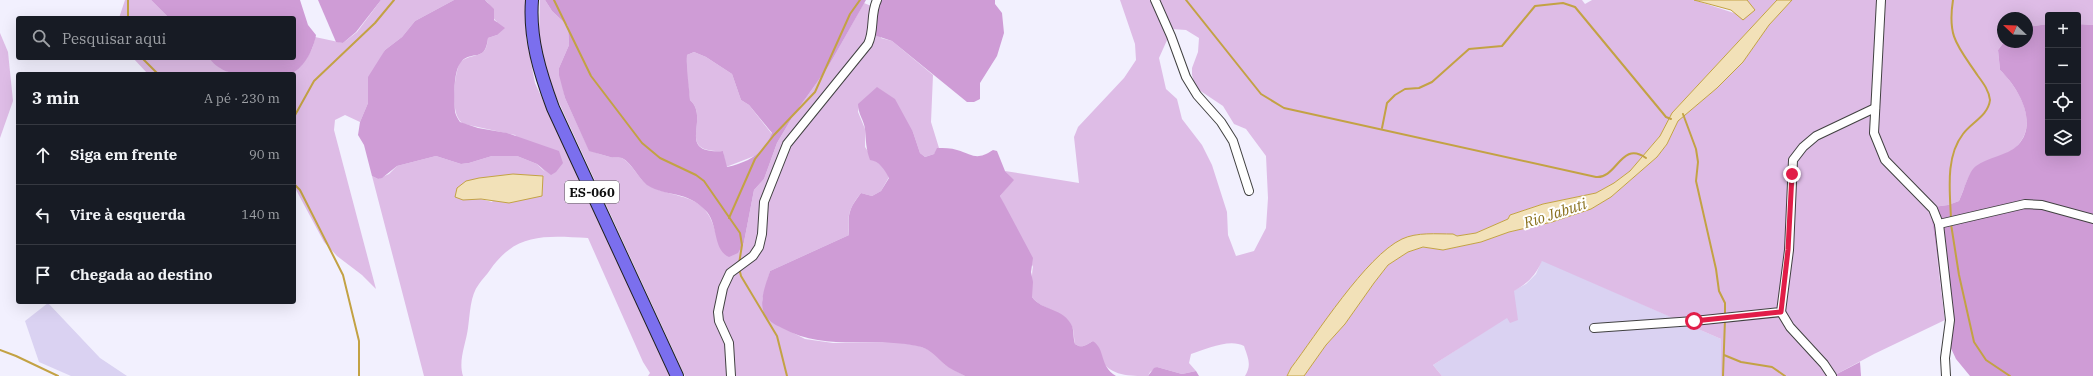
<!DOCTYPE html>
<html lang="pt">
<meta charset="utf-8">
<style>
body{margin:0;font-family:"IBM Plex Serif",serif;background:#242831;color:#f1f3f6}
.controls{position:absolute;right:12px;top:12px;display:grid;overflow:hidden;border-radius:4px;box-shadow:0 4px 16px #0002}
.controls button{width:36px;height:36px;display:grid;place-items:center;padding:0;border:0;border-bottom:1px solid #363941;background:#171b24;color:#f1f3f6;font:20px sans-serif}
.compass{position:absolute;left:1997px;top:12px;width:36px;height:36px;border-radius:50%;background:#171b24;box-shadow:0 4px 16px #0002;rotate:293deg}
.stop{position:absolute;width:12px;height:12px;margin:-9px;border:3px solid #e11d48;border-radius:50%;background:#fff}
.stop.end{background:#e11d48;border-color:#fff;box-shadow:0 1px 4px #0008}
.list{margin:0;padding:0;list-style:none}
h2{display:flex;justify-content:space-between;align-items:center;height:52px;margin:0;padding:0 16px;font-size:17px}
h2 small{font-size:13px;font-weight:400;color:#9ea1a6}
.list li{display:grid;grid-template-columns:26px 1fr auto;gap:12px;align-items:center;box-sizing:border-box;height:60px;padding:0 16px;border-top:1px solid #363941}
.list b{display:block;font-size:15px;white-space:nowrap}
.list em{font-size:13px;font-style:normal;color:#9ea1a6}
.icon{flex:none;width:22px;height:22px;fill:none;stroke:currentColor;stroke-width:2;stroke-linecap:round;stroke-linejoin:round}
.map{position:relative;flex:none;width:2093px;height:376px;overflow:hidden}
.search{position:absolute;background:#171b24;box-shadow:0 4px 16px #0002;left:16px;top:16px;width:280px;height:44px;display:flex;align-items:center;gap:10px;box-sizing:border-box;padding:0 14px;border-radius:4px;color:#9ea1a6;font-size:15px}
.panel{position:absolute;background:#171b24;box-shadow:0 4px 16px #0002;left:16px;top:72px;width:280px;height:232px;border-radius:4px}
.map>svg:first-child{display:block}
.farmland{fill:#dad2f2}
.green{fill:#debce6;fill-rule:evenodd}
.forest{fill:#cf9cd6;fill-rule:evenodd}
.water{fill:#f2e1b8;stroke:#c3a244}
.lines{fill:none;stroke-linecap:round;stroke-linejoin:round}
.stream{stroke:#c3a244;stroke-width:2}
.street-casing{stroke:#414141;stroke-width:10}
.primary-casing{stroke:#1f1f1f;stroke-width:14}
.street{stroke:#fff;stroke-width:8}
.primary{stroke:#7b6fee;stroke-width:12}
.route{stroke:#e11d48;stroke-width:5}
.labels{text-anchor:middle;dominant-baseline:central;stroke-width:4;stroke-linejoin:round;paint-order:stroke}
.shield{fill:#fff;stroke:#565656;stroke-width:1}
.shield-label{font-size:13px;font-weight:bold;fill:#0e0e0e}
.water-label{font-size:15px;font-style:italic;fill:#8a711e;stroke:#fff}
</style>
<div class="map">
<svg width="2093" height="376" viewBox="0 0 2093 376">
<rect width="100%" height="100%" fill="#f2f0fe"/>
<g class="farmland">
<polygon points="1542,260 1721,339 1721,376 1442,376 1433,365 1507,317 1513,291 1526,284 1536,274"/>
<polygon points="48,303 100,358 127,376 71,376 39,362 25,321"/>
</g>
<g class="green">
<polygon points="125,0 151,0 169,18 119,18"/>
<path d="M381 0H454L415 21 402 37 385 50 368 85V103L360 122 345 115 335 120 334 130 376 289 362 275 337 256 324 242 294 186V74H290C302 67 314 51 315 37L343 43 357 32Z"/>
<path d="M485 0H527L526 37 535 83 670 376H648L650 373 643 362 588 238C546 236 516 232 490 270 487 275 482 279 479 284 470 295 470 315 468 328 466 344 458 360 463 376H424L372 176 378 179 389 174 397 166 436 156 461 164 469 163 492 156H517L537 164 545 172 515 135 464 124C449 117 454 75 460 62 475 51 486 61 488 38L497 35V22C490 17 493 5 485 0ZM513 174 492 202 481 199 466 181Z"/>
<path d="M540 0H545L552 11 568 26 569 45 559 68 565 98 589 150C596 153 603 155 610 157 614 158 619 157 622 158 632 163 639 180 648 185 677 201 706 190 716 234L744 242 754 190 764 179 777 143 793 116 828 67 864 3 876 8 881 38 892 41 933 75 931 122 939 148 934 154 925 157 920 153 913 132 878 89 877 88 859 104 858 112 865 129V147L874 160 884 168 889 177 881 191 872 196 861 193C849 208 847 215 849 235L770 271 762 300 770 321 805 339 833 343 897 342 919 346 934 352 944 364 965 376H685L548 79 539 35Z"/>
<path d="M1120 0H1582L1585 4 1592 0H1694L1737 14 1752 7 1747 0H1777L1672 113 1660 136 1630 171 1614 183 1596 193 1543 204 1510 215 1508 219 1476 233 1457 236 1453 234H1418L1390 246 1362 274 1291 368 1287 376H1245C1252 365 1248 358 1244 346 1230 338 1206 349 1191 354L1189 363 1196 371 1182 374 1157 367 1150 372 1148 376C1130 376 1110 376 1102 360 1099 352 1099 348 1093 341 1086 345 1082 349 1075 344 1074 340 1074 333 1073 329 1066 310 1042 311 1032 297 1031 294 1032 269 1033 267L1000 196 1013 180 1005 171 1079 183 1074 137 1078 127 1124 78 1136 60 1135 44ZM1172 29 1186 30 1199 38 1198 52 1192 68V75L1196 88 1223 106 1234 124 1246 129 1266 156 1268 198 1266 228 1254 251 1236 256 1228 235 1227 212 1212 165 1202 145 1182 119 1177 99 1166 89 1159 58Z"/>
<path d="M1792 0H2093V25L2078 24V15H2048V24L2027 27V18H2003L2004 42 1998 50 2000 70C2018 87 2039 122 2018 145 2007 158 1982 158 1971 173 1968 176 1962 195 1959 201L1948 205 1926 208 1930 212 1933 227 1945 320 1874 354 1833 376H1721V339L1542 261C1535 276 1528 283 1514 291L1518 320 1510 323 1507 318 1433 365 1442 376H1304L1326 345 1345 324 1374 283 1388 265 1408 252 1423 247 1443 250 1481 242 1509 232 1552 222 1591 209 1611 197 1657 157 1667 144 1678 121 1717 88 1743 62 1769 25Z"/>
<polygon points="0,33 8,52 13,101 0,138"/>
<path d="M694 52 706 57 732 74 741 100 749 105 772 134 766 148 757 155 726 167 723 151C674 153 711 119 690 100L686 69 687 55Z"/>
<polygon points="133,58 209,58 220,68 234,74 148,74"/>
</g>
<g class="forest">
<path d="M151 0H300L308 25 316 35C314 48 305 67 292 73 287 75 238 75 232 73 223 71 215 66 209 58H294V18H169Z"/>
<polygon points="318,0 381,0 356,32 343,43 336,42"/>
<path d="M454 0H485L494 9V20L505 28 497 35 488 38C485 64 472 49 461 62 453 71 454 100 455 111 455 114 458 119 460 122L478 128 507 133 559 151 563 163 556 172 551 175 537 164 517 156H492L469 163 461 164 436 156 397 166 382 178 378 179 372 176 364 145 358 135 360 122 368 103V77L385 50 402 37 415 21Z"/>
<path d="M545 0H866L828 67 793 116 777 143 764 179 754 190 744 242 738 253 729 257C713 250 718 225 707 212 686 189 668 198 647 185 639 179 632 163 622 158 618 157 613 158 610 157 603 155 596 153 589 151L565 98 559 75V68L569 45 568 26 552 11ZM694 52 706 57 732 74 741 100 749 105 772 133C764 154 748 162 727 167L723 151C674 154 711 119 690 100 689 85 686 70 687 55Z"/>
<polygon points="879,0 995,0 995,4 1002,13 1004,33 997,56 980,83 980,99 974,102 967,102 892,41 874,35 872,17"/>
<path d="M2048 24V153H2078V24L2093 25V376H1970L1956 359 1949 344 1933 227 1930 212 1926 208 1948 205 1959 201C1964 191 1968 172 1976 166 1988 157 2007 156 2018 145 2039 123 2018 87 2000 70L1998 50 2004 42H2027V27Z"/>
<path d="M877 87 895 99 913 132 920 153 925 157 934 154 937 148C944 148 951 148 957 150 974 155 976 161 993 150L997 151 1005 171 1014 180 1000 196 1033 258 1031 272 1033 282 1032 297C1042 311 1064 308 1072 326 1074 331 1073 338 1075 344 1082 349 1086 345 1093 341 1106 350 1099 366 1116 376H965C958 372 950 369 944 364 935 355 929 348 917 346 871 336 825 352 782 328 776 325 769 322 765 315 758 302 766 284 770 271L849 235C848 214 848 210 861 193L872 196 881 191 889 178C885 170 879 161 870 160 866 149 866 141 865 129 864 120 858 114 858 104Z"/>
<polygon points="1860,362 1861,376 1833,376"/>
<polygon points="1157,367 1182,374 1196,371 1199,376 1148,376 1154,368"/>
</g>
<g class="water">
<polygon points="1694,0 1747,0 1755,10 1743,20 1731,10"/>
<path d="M1777 0H1792L1769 25 1743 62 1717 88 1678 121 1667 144 1657 157 1611 197 1591 209 1552 222 1509 232 1481 242 1443 250 1423 247 1408 252 1388 265 1374 283 1345 324 1326 345 1304 376H1287L1291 368C1316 335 1366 256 1402 239 1417 232 1436 234 1453 234L1457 236 1476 233 1508 219 1510 215 1543 204 1596 193 1614 183 1630 171 1660 136 1672 113Z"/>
<polygon points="513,174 543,176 542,196 509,203 481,199 463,200 455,197 457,188 466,181 479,178"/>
</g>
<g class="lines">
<g class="stream">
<polyline points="554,0 591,76 642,143 660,158 696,175 704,181 740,233 742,245 739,264"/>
<path d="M1186 0 1261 94 1284 108 1596 177C1617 179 1621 140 1646 158"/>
<polyline points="128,18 128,0"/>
<polyline points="142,58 158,74"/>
<polyline points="1683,114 1696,149 1698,162 1696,181 1716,269 1719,291 1725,303 1725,315"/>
<polyline points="294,117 314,81 375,23 394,0"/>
<polyline points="1382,128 1387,103 1395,95 1405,89 1419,88 1432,82 1469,49 1502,46 1535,6 1563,3 1575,7 1666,117 1671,119"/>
<polyline points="294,184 300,190 343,275 359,341 359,376"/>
<polyline points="729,218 755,159 774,135 815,92 850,14 860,0"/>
<path d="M1951 219C1950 192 1945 157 1963 134 1972 122 1988 116 1990 100 1989 91 1984 84 1978 76 1958 46 1947 38 1953 0"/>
<polyline points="1951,224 1959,275 1974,342 1986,360 2010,376"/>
<polyline points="739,268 741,276 777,336 787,376"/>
<polyline points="0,350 16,356 58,376"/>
<polyline points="1724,355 1741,362 1772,367 1785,376"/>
<polyline points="1723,376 1725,319"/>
</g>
<g class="street-casing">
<g id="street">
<polyline points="1155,0 1171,36 1186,77 1197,95 1221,122 1233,141 1249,191"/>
<polyline points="1881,0 1874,133 1885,160 1933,209 1939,224 1950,320 1945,358 1946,376"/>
<polyline points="1939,224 2025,204 2042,205 2093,219"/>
<polyline points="1781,312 1790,327 1824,364 1832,376"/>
<polyline points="1594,328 1694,321 1781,312 1789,250 1793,160 1803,147 1816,136 1875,108"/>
<path d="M731 376 729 343 719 321 718 312 723 288 730 273 753 256 759 247 762 234 764 202 787 144 868 44C875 30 870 14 877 0"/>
</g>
</g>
<g class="primary-casing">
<path id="primary" d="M532 0C529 38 540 73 553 108L677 376"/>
</g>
<use href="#street" class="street"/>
<use href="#primary" class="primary"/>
</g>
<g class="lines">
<polyline class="route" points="1694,321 1781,312 1788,250 1792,174"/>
</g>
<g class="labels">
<rect class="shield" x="565" y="181" width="54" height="22" rx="3"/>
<g class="shield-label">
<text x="592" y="192">ES-060</text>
</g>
<g class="water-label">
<text transform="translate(1555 213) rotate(-18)">Rio Jabuti</text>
</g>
</g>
</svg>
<div class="controls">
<button>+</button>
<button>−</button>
<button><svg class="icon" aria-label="locate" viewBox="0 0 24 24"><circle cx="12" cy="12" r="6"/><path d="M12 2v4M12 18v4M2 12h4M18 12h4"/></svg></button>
<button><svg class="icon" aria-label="layers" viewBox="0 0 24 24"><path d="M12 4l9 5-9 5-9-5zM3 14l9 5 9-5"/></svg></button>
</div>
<svg class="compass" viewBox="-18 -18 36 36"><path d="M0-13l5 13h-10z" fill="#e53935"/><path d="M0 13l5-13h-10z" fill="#9ea1a6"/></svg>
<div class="stop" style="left:1694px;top:321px"></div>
<div class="stop end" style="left:1792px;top:174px"></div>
<div class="search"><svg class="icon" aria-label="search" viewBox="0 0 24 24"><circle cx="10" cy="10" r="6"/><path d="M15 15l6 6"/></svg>Pesquisar aqui</div>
<section class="panel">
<h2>3 min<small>A pé · 230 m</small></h2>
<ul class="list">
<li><svg class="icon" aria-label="ahead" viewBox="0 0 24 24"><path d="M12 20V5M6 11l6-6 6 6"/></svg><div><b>Siga em frente</b></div><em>90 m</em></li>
<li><svg class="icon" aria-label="left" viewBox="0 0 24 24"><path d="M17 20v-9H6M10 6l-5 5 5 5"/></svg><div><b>Vire à esquerda</b></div><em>140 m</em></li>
<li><svg class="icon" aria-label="arrive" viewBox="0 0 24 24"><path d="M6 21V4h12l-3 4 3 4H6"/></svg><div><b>Chegada ao destino</b></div></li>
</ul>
</section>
</div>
